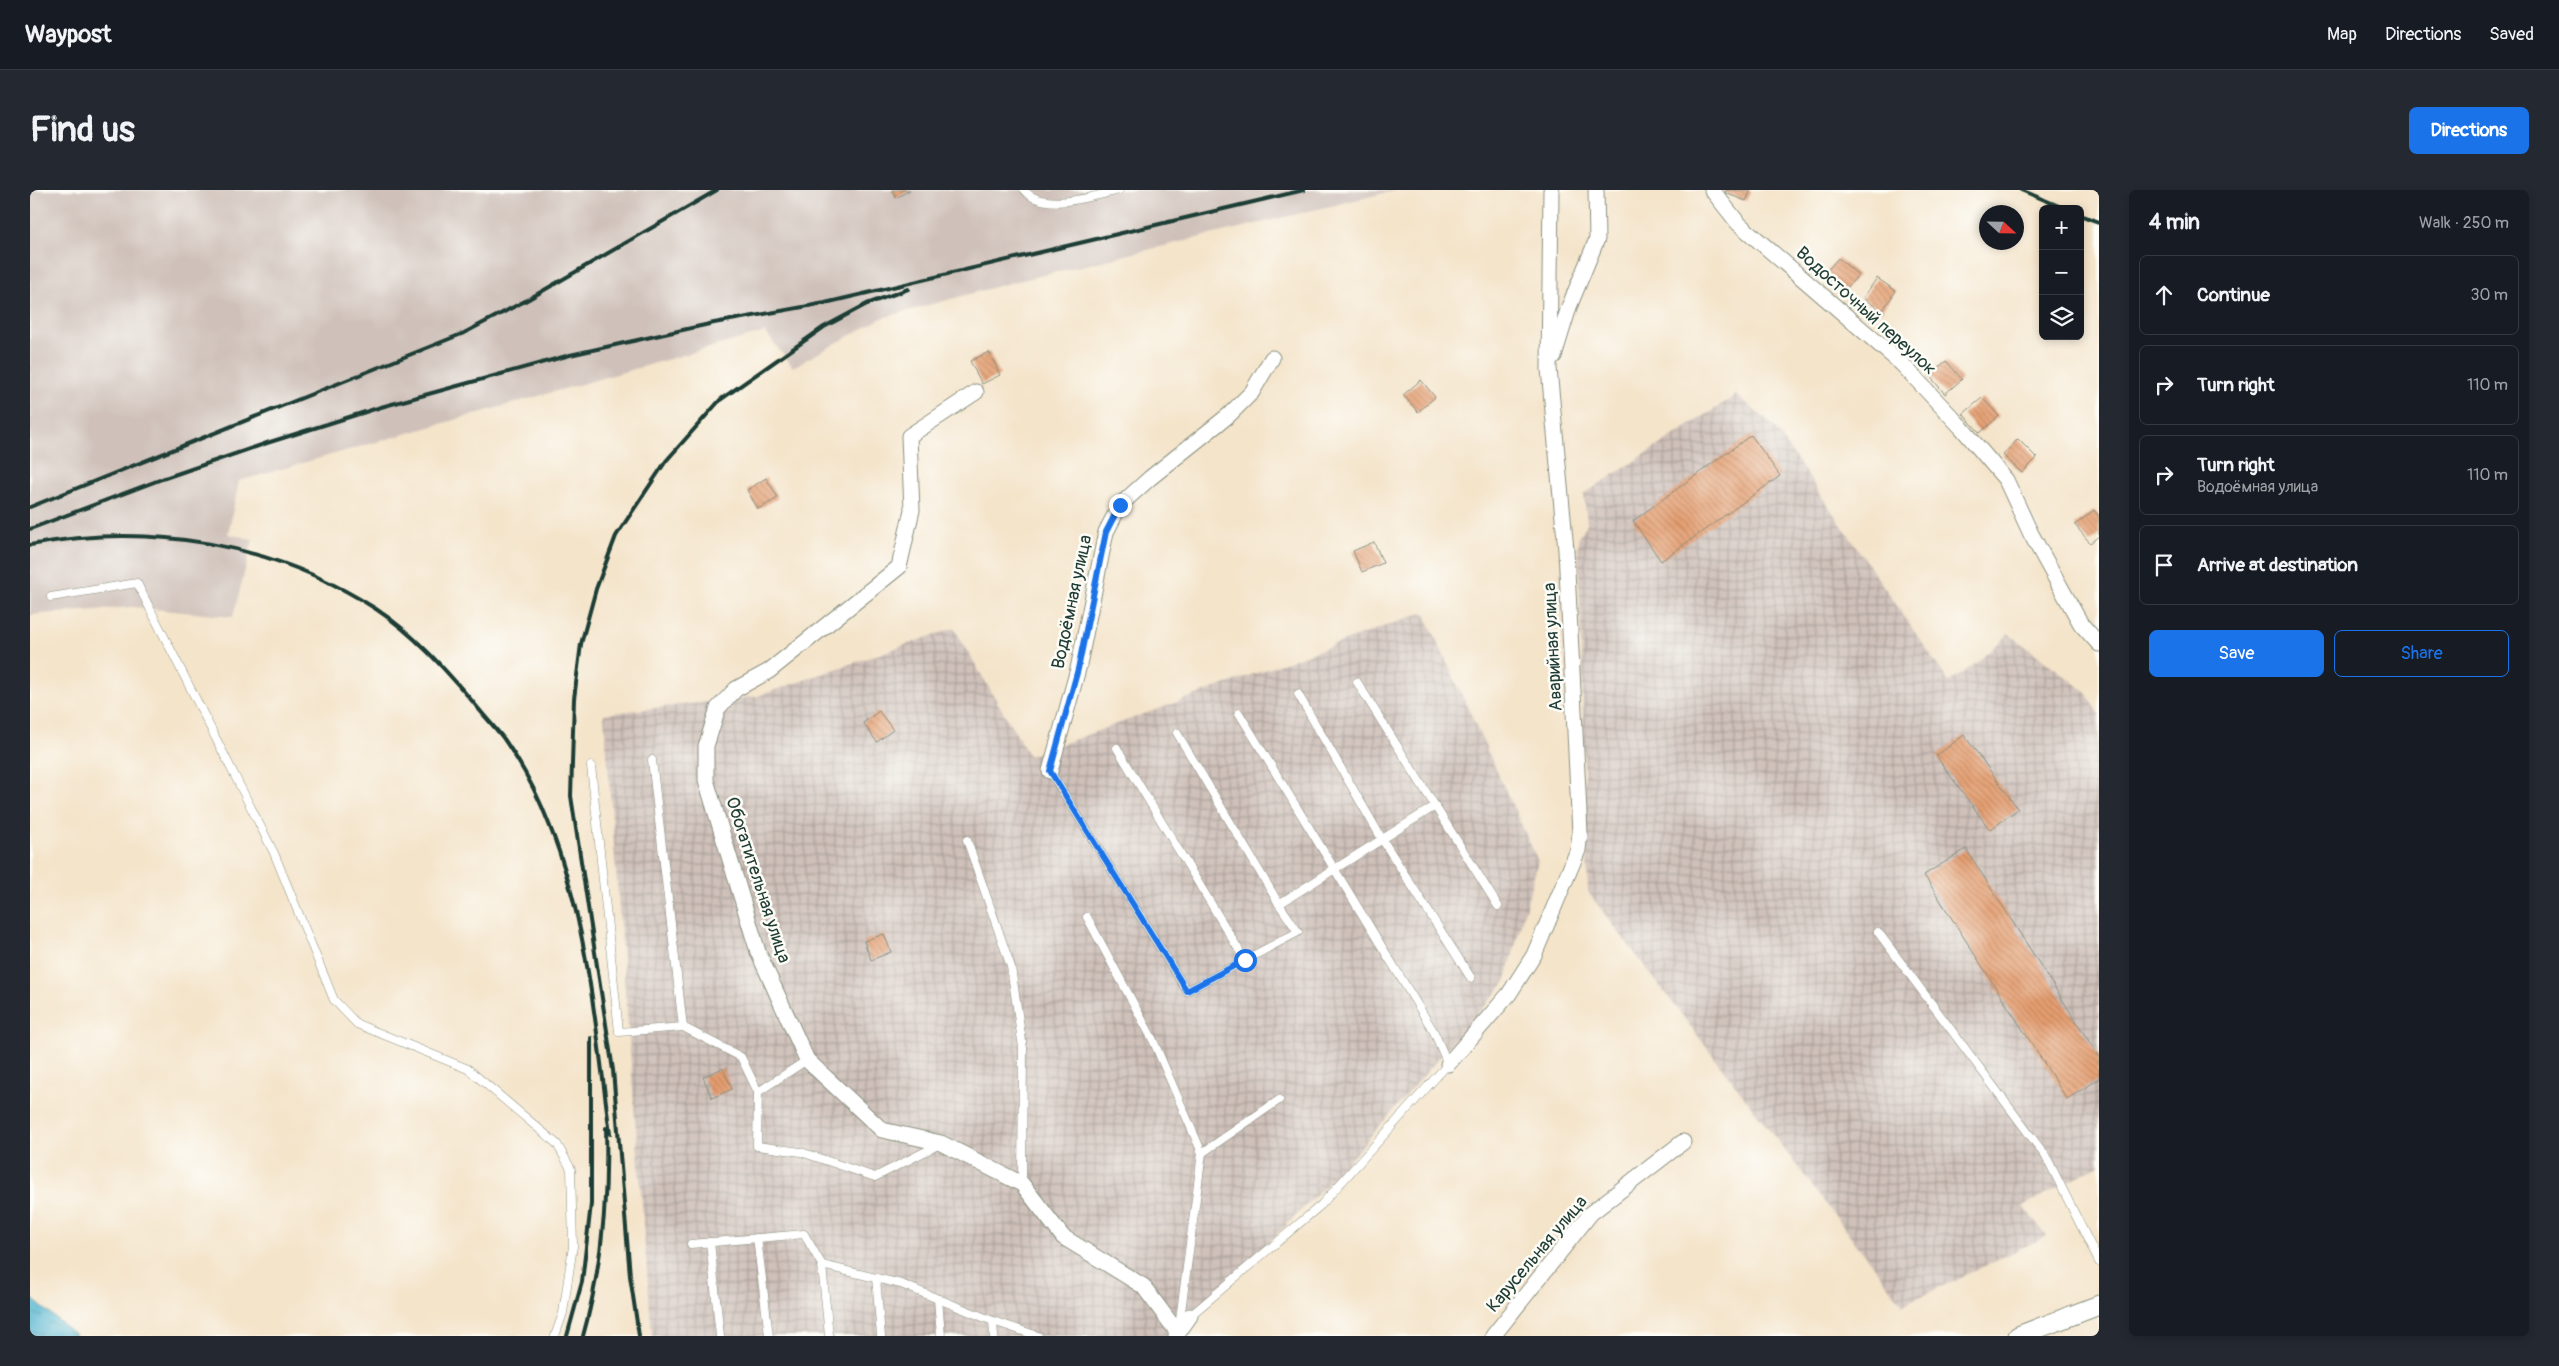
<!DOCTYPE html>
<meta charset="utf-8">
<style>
body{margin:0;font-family:Pangolin,sans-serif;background:#242831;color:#f1f3f6}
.controls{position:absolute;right:15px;top:15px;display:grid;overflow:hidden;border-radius:8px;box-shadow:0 2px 8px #0003}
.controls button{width:45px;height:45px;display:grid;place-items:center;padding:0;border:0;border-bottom:1px solid #363941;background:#171b24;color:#f1f3f6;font:25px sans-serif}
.compass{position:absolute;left:1949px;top:15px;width:45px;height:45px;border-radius:50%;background:#171b24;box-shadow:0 2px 8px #0003;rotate:112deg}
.stop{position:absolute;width:15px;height:15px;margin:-11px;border:4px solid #1a73e8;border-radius:50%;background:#fff}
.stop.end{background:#1a73e8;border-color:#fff;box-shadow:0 1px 5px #0008}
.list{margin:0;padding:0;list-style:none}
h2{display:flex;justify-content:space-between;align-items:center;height:65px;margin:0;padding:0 20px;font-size:21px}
h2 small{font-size:16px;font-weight:400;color:#9ea1a6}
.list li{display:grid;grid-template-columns:32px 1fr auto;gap:15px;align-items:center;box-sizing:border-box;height:80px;margin:0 10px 10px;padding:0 10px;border:1px solid #363941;border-radius:8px}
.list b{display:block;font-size:19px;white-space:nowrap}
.list p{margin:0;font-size:16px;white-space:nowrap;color:#9ea1a6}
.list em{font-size:16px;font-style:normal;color:#9ea1a6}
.actions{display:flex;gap:10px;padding:15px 20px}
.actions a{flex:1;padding:11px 0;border:1px solid #1a73e8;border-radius:8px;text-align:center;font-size:18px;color:#1a73e8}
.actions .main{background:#1a73e8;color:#fff}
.icon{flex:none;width:28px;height:28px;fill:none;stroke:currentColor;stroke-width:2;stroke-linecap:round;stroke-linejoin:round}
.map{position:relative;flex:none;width:2069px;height:1146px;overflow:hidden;border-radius:8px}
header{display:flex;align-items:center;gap:30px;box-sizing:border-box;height:70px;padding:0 25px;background:#171b24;border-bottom:1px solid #363941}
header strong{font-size:24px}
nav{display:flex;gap:28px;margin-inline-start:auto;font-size:18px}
.intro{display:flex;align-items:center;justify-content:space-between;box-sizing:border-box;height:120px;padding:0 30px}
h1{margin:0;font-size:35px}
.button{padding:12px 22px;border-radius:8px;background:#1a73e8;color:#fff;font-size:18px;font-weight:700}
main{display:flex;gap:30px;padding:0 30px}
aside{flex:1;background:#171b24;border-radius:8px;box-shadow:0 2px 8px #0003}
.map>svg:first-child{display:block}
.industrial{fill:url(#industrial-grid)}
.railway{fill:#cfc1ba}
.water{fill:url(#water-ripples);stroke:#387882}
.building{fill:url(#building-back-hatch)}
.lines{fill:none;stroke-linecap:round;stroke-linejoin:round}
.service-casing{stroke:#8a907f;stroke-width:9}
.minor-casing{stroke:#8a907f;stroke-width:17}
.tertiary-casing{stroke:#8a907f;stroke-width:21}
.service{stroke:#fff;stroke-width:8}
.minor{stroke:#fff;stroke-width:15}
.tertiary{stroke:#fff;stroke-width:19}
.rail{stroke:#1f3d34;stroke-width:4}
.route{stroke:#1a73e8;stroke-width:6}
.labels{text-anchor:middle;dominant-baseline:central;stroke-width:5;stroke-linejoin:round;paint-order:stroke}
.street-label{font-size:18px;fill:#1f3d34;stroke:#fdfcf7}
</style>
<header>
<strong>Waypost</strong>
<nav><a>Map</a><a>Directions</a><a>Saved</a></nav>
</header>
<div class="intro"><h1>Find us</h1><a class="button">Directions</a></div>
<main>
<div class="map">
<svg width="2069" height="1146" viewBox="0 0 2069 1146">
<defs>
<pattern id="industrial-grid" width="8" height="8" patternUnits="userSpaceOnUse" patternTransform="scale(1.25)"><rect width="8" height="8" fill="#cfc1ba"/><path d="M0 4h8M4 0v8" fill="none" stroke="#a79e98"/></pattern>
<pattern id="water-ripples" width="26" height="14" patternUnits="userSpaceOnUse" patternTransform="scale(1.25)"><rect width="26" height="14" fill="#51b4cf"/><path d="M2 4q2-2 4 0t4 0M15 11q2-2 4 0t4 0" fill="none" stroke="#4394a9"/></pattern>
<pattern id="building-back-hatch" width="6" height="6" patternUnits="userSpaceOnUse" patternTransform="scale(1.25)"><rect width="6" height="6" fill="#e59d6f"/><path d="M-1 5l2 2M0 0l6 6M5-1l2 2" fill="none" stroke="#b9815c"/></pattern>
</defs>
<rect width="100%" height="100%" fill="#fdfcf7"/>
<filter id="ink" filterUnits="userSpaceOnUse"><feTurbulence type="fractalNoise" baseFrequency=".02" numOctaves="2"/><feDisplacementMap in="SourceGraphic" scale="10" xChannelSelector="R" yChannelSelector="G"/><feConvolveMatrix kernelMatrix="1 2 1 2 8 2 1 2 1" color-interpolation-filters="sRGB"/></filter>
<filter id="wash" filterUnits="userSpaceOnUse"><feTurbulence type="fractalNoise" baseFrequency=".0096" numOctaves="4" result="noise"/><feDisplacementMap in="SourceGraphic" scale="20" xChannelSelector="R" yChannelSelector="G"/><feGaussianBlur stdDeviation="1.12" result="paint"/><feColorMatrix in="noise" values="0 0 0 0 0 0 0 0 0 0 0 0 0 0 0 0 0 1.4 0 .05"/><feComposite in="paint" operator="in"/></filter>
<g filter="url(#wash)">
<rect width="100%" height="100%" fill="#f4e4ca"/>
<g class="industrial">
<polygon points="1706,205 1743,235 1919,492 1945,474 1979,444 2054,500 2069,523 2069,975 1993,1016 2017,1046 1873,1115 1558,702 1548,350 1557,333 1554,304"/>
<polygon points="1394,422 1508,671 1475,793 1310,981 1146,1146 622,1146 574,524 728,506 924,438 999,566"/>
</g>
<polygon class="railway" points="0,0 1367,0 976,94 852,128 763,177 735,142 209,291 198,344 223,349 203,427 103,417 0,425"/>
<polygon class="water" points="0,1107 47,1146 0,1146"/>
<g id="blocks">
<g class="building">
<polygon points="862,0 880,0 866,8"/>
<polygon points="1696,0 1721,0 1716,11 1695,3"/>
<polygon points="1808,68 1828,85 1812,104 1792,87"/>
<polygon points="1847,88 1866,101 1852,121 1833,108"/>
<polygon points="959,162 970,185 952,194 940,171"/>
<polygon points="1916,171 1932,189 1915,204 1899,185"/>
<polygon points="1391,190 1405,207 1388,222 1373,205"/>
<polygon points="1952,208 1969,226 1950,243 1933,224"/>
<polygon points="1721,245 1750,286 1631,371 1603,331"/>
<polygon points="1988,249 2007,268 1992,283 1973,265"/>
<polygon points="736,288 748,308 728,319 717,300"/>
<polygon points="2064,320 2069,326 2069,346 2060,353 2045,335"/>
<polygon points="1344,352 1353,373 1332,382 1323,361"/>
<polygon points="849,521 863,540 847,552 833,533"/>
<polygon points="1934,545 1988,619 1960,640 1906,566"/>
<polygon points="1936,659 2069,867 2069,889 2037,909 1894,685"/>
<polygon points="854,744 861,762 841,770 834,751"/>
<polygon points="693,878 702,899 682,908 673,887"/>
</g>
</g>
</g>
<g filter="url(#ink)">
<use href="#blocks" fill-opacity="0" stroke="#8a907f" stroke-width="1"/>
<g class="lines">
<g class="service-casing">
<g id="service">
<path d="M994 0C1013 23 1064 6 1089 0"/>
<polyline points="21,407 107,393 244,663 304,810 327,834 438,879 527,954 541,979 543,1056 533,1123 525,1146"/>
<polyline points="1327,492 1468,716"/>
<polyline points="1268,504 1352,649 1441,788"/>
<polyline points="1147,543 1249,714"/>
<polyline points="1087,558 1215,770"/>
<polyline points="622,570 653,837 711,867 728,902 727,956 771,962 845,987 910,954"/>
<polyline points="561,576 589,842 653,837"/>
<polyline points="1020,581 1157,801 1268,742 1249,714 1405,616"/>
<polyline points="937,650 981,777 993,858 992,994"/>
<polyline points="1057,727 1123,850 1172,963 1149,1137"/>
<polyline points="1848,742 2017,968 2069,1072"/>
<polyline points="728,902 777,870"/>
<polyline points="1172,963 1249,910"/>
<polyline points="727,1048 739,1146"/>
<polyline points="680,1052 690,1146"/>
<polyline points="661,1054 774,1044 792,1075 871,1094 963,1131"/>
<polyline points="792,1075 799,1146"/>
<polyline points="846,1088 851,1146"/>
<polyline points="908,1109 911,1146"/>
<polyline points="1160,1126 1291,1015 1418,874 1404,842 1209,523"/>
<polyline points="964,1146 963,1131 1008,1146"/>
</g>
</g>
<g class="minor-casing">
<g id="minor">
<polyline points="1682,0 1708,33 1872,174 1931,237 1976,290 2001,344 2051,434 2069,454"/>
<polyline points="1524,166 1539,117 1567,49 1566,0"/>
<polyline points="946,202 879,246 882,320 869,377 739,481 706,499 688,518 676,556 676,590 728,762 777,870 852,940 911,953 992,994 1033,1047 1113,1096 1148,1143"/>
<polyline points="1020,581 1048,479 1076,342 1090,315 1120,288 1199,225 1222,202 1242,168"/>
<polyline points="1418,874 1479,804 1504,765 1548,660 1550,643 1536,360 1519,179 1521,0"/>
<polyline points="1146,1146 1160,1126"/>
<polyline points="1463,1146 1561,1023 1653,952"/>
</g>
</g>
<g class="tertiary-casing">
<polyline id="tertiary" points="1988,1146 2069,1115"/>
</g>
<use href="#service" class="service"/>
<use href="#minor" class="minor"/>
<use href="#tertiary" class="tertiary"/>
<g class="rail">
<polyline points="1991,0 2036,19"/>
<polyline points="2050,25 2069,32"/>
<polyline points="0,317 434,143 497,110 687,0"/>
<polyline points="0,339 132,289 237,253 351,217 540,165 684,133 795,113 1274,0"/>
<path d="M0 355C119 332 244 353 346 419 384 444 414 478 443 512 453 525 464 536 474 549 492 575 508 605 519 634 558 732 566 840 580 944"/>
<polyline points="537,1146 552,1092 561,1014 561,848"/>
<path d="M553 1146C572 1078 578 1009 576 938"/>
<polyline points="609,1146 600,1086 583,880 541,606 544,509 551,454 566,399 586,346 636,271 690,210 794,137 837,114 878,99"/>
</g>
</g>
</g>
<g class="lines" filter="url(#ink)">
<polyline class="route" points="1090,315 1076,342 1048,479 1020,581 1157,801 1215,770"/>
</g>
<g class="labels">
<g class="street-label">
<text transform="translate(1836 121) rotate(42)">Водосточный переулок</text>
<text transform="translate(1042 412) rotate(-78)">Водоёмная улица</text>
<text transform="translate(1523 457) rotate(-93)">Аварийная улица</text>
<text transform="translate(728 690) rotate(72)">Обогатительная улица</text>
<text transform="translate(1507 1064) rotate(-50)">Карусельная улица</text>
</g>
</g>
</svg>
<div class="controls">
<button>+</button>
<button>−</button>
<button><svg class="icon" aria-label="layers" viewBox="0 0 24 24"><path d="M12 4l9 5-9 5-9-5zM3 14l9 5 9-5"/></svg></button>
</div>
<svg class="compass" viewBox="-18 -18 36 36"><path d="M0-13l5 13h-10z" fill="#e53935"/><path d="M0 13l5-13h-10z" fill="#9ea1a6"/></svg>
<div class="stop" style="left:1215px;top:770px"></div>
<div class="stop end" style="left:1090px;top:315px"></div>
</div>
<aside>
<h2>4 min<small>Walk · 250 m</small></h2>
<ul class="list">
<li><svg class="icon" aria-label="ahead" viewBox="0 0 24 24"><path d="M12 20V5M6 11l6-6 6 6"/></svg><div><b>Continue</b></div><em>30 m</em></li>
<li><svg class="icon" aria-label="right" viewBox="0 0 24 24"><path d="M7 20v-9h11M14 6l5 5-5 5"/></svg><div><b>Turn right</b></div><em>110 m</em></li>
<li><svg class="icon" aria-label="right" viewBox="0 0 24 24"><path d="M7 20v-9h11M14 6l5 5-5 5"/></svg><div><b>Turn right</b><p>Водоёмная улица</p></div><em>110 m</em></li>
<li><svg class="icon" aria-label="arrive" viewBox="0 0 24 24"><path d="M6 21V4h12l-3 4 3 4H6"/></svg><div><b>Arrive at destination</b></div></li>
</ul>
<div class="actions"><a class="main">Save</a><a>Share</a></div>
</aside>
</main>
